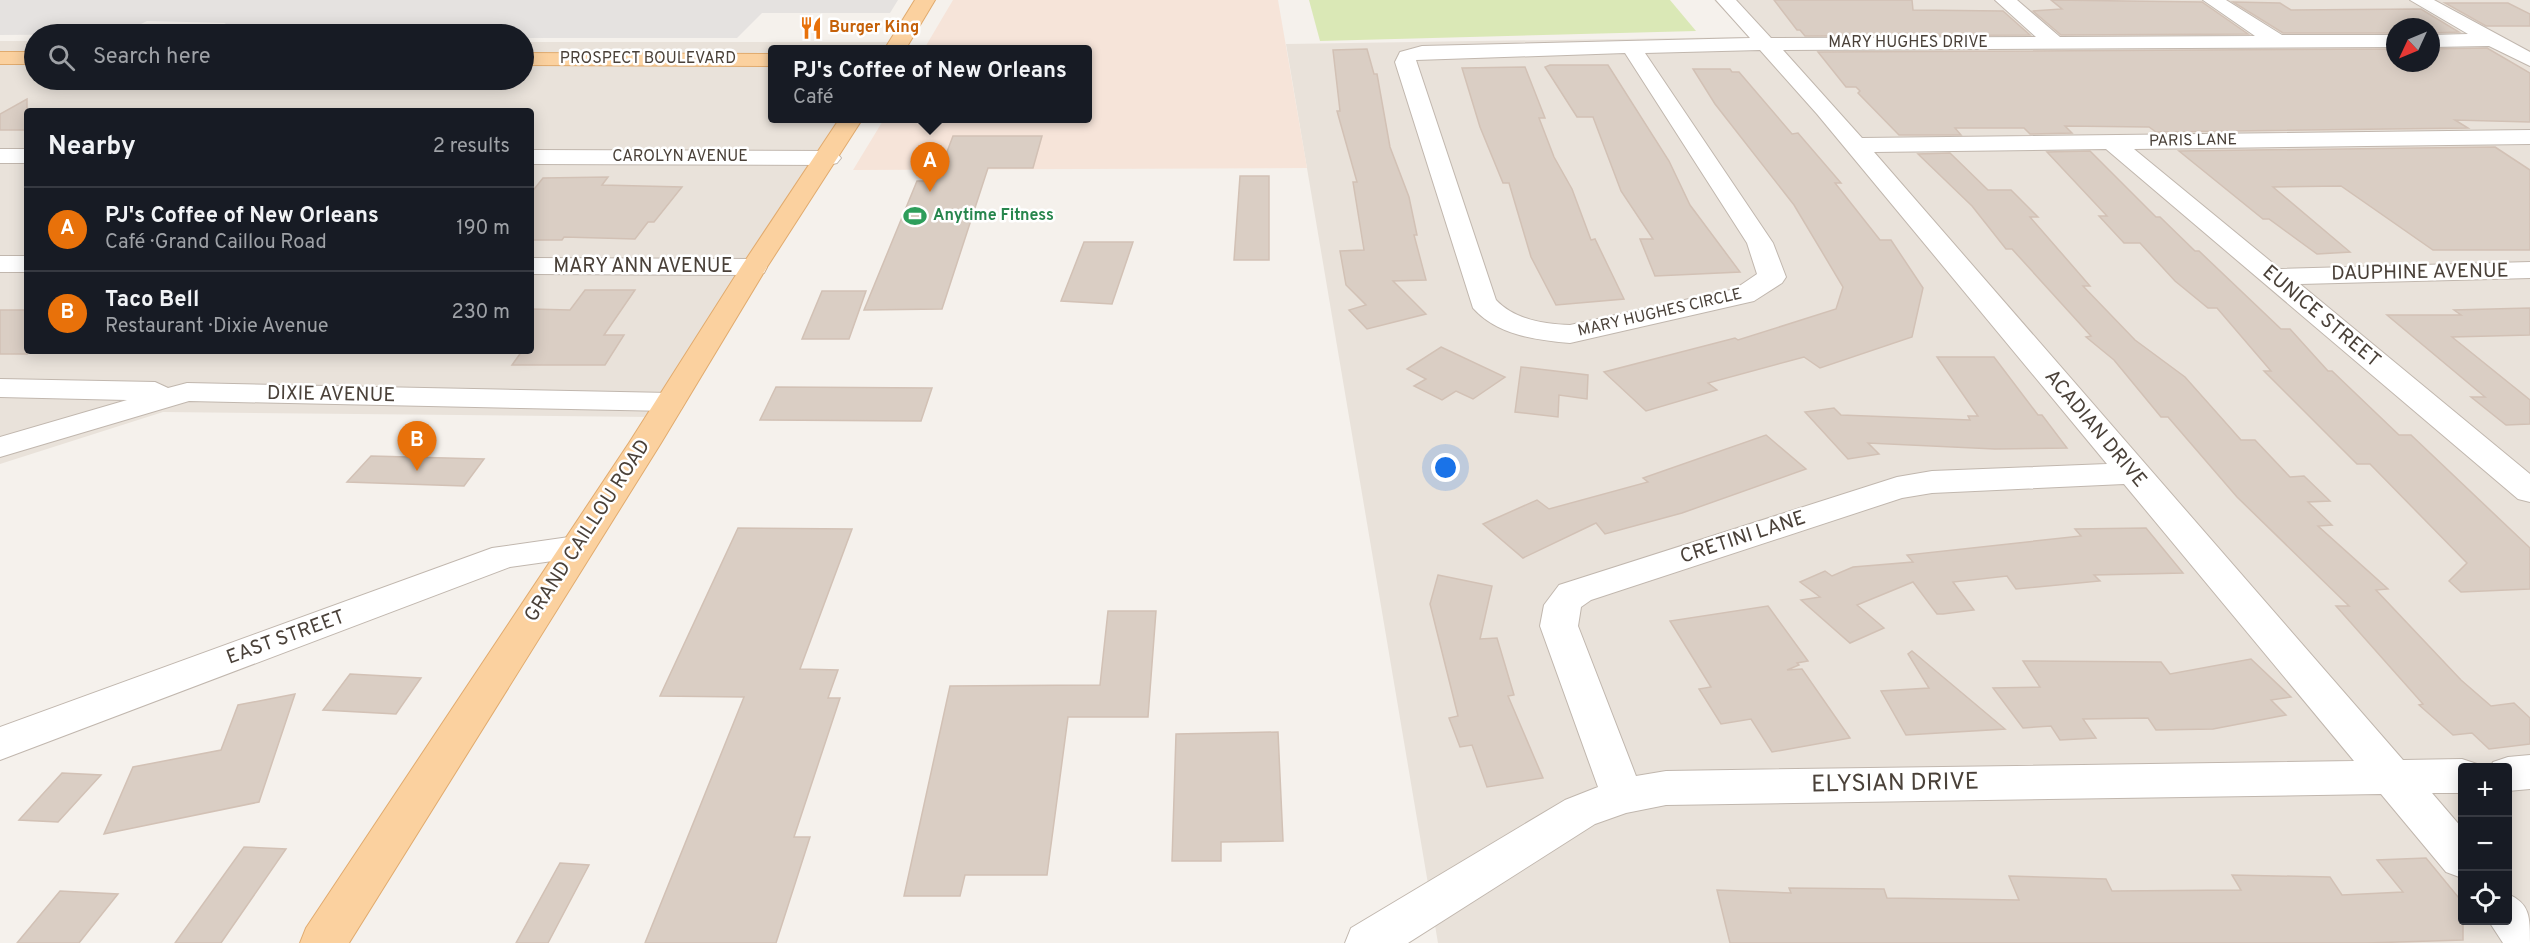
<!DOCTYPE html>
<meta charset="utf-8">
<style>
body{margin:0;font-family:Overpass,sans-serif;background:#242831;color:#f1f3f6}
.controls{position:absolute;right:18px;bottom:18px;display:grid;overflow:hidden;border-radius:6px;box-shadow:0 3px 15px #0003}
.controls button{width:54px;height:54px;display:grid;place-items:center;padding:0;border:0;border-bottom:2px solid #363941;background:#171b24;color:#f1f3f6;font:30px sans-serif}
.compass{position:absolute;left:2386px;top:18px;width:54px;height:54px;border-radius:50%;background:#171b24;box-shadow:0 3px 15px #0003;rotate:226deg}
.you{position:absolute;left:1446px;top:468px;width:21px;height:21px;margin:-15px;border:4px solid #fff;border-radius:50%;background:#1a73e8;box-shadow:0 0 0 9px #1a73e833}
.badge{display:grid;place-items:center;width:39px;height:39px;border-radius:50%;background:#1a73e8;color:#fff;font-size:20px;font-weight:700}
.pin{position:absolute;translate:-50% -50px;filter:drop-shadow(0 2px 3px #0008)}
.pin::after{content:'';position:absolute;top:32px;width:21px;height:18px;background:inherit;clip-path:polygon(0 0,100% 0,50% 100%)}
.popup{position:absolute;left:768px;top:45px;width:324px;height:78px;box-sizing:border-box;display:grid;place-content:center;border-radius:6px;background:#171b24;filter:drop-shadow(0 2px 4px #0005);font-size:20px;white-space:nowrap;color:#9ea1a6}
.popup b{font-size:22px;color:#f1f3f6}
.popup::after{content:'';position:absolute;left:50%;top:100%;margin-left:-12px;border:12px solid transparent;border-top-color:#171b24}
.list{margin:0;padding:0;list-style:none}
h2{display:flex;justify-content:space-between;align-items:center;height:78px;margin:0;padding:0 24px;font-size:26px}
h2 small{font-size:20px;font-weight:400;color:#9ea1a6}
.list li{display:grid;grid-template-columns:39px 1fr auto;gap:18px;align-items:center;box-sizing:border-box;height:84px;padding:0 24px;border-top:2px solid #363941}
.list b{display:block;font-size:22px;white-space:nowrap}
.list p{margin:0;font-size:20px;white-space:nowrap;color:#9ea1a6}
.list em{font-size:20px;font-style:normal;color:#9ea1a6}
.icon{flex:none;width:33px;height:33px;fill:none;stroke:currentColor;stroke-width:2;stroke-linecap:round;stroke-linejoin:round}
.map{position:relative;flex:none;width:2530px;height:943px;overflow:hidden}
.search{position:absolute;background:#171b24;box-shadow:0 3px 15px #0003;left:24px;top:24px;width:510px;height:66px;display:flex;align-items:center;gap:15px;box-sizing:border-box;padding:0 21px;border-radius:33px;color:#9ea1a6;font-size:22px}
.panel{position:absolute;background:#171b24;box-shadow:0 3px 15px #0003;left:24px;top:108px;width:510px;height:246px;border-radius:6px}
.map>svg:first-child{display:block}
.residential{fill:#e9e2da;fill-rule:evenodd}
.commercial{fill:#f6e4d9}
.green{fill:#dae8b6}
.parking{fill:#e5e2e0}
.building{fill:#dacec4;stroke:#d2c1b5;stroke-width:1.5}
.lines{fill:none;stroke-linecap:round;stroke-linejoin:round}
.minor-casing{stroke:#c1b7ae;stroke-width:2}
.major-casing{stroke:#e1ab6e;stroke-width:2}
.minor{fill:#fff;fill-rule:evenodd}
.major{fill:#fbd19f;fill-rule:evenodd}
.labels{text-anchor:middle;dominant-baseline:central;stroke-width:5;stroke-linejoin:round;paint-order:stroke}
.far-food-label{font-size:16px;font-weight:bold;fill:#c56008;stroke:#fff;text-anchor:start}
.far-street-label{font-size:16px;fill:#4a4139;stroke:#fff}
.far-leisure-label{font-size:16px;font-weight:bold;fill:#27864d;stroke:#fff;text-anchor:start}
.street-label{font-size:20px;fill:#4a4139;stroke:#fff}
.near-street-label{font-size:24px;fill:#4a4139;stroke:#fff}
</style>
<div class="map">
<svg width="2530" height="943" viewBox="0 0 2530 943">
<rect width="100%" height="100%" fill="#f5f1ec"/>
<g class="residential">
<path d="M1714 0H2530V943H1438L1286 44 1749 37ZM2395 27H2431V63H2395ZM2462 768H2508V920H2462Z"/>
<path d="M0 41H34V80H524V42H895L890 49 772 50V118L845 119 650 417 163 412 0 464ZM27 111H531V351H27Z"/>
</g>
<polygon class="commercial" points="953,0 1278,0 1307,168 853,170 884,119 1088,118 1088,50 924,49"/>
<polygon class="green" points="1309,0 1670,0 1696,31 1320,41"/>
<polygon class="parking" points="0,0 898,0 890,13 762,13 737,38 524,38 524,34 207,34 226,23 147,21 121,34 0,35"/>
<g class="building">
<polygon points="1774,0 1912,0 1913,10 2003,11 2030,35 1805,36 1800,30 1797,30"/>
<polygon points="2051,0 2202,2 2248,34 2061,35 2033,11 2062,9"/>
<polygon points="2233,2 2280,3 2291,10 2421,9 2459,32 2431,33 2431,27 2395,27 2395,33 2283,33"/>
<polygon points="2445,3 2508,3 2530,14 2530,26 2486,26"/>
<polygon points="2487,48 2530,73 2530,122 2455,120 2468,128 2156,132 2149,127 2065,126 2072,133 2030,134 2024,128 1955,128 1961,135 1899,135 1858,93 1860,91 1856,87 1846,87 1818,52 2395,49 2395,63 2431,63 2431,49"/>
<polygon points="1367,49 1374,74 1377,74 1390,147 1409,197 1417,235 1414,235 1426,280 1393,281 1426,314 1367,329 1349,310 1366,305 1346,285 1340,251 1364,250 1353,182 1357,182 1337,111 1340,111 1333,50"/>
<polygon points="1550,65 1608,65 1669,161 1690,205 1740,272 1655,276 1640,239 1653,239 1621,191 1593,117 1577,117 1545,67"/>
<polygon points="1525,67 1545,118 1539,118 1554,157 1572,189 1591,240 1595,239 1624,299 1556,305 1531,257 1509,183 1503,183 1480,127 1462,68"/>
<polygon points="1693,69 1730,69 1732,72 1739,72 1792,134 1798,133 1841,183 1835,183 1880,240 1891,240 1923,288 1912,337 1820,368 1804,357 1708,383 1717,390 1646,411 1604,372 1735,338 1738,340 1836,309 1843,287 1794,205 1715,104"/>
<polygon points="27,99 27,130 0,130 0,114"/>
<polygon points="953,136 1042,136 1033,168 988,168 942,309 864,310 917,181 936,181"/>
<polygon points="2495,147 2530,170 2530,250 2433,250 2341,186 2273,187 2350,252 2317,254 2269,219 2263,219 2179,151"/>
<polygon points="2090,151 2156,217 2160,217 2195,251 2199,251 2281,329 2290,329 2328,371 2332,371 2399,435 2411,435 2530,548 2530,589 2461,592 2449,581 2467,563 2370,464 2357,464 2264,371 2271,371 2217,308 2208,308 2175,281 2140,243 2124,243 2099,216 2107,216 2047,152"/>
<polygon points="1950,153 1988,190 2011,190 2038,217 2030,217 2090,286 2083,286 2135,340 2185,377 2241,440 2255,440 2290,477 2304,476 2330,501 2308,502 2332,525 2318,526 2388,589 2376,590 2461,680 2491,706 2514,703 2530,718 2530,744 2489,749 2472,733 2453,735 2419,705 2423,704 2336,606 2349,606 2237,497 2168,417 2161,417 2114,360 2086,337 2091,336 2012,249 2006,249 1972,206 1918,154"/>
<polygon points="1240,176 1269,176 1269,260 1234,260"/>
<polygon points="608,177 602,185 682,187 654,222 648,222 635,239 564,237 562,240 531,240 531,193 543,178"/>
<polygon points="1084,242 1133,242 1112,304 1061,301"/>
<polygon points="585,290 635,290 604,335 624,335 605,365 512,365 522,351 531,351 531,309 570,310"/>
<polygon points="822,291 866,291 849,339 802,339"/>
<polygon points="2530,308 2530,335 2452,337 2530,400 2530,424 2506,425 2471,397 2485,397 2387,315 2461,315 2454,310"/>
<rect x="0" y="310" width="27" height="44"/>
<polygon points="1441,347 1505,377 1473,399 1456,391 1442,400 1414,386 1426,379 1407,369"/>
<polygon points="1937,357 1994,357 2038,415 2042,415 2067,448 1995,449 1868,443 1879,454 1848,459 1805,412 1834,408 1841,415 1970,420 1968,416 1978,416"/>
<polygon points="1521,367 1588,375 1587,399 1559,395 1558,417 1515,412"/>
<polygon points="776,387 932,388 921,421 760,420"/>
<polygon points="1766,435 1806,469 1682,513 1605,534 1596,523 1523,558 1483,524 1537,500 1549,509 1648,482 1643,478"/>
<polygon points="371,456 484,459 464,486 347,482"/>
<polygon points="738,528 852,529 800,669 838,670 828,698 840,698 794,837 810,837 776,943 645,943 744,697 660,696"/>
<polygon points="2146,528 2183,573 2094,575 2100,581 2016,589 2007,576 1953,582 1974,610 1943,614 1937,614 1913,582 1857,605 1884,628 1850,643 1801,600 1820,597 1800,582 1825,571 1832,576 1853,567 1913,562 1907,555 2081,536 2075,529"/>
<polygon points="1438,575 1492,586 1480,639 1497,638 1514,695 1508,696 1543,778 1487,787 1472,745 1460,747 1449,718 1458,716 1430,604"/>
<polygon points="1768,606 1808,661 1797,663 1799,665 1787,670 1802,669 1850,738 1772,752 1751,719 1721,724 1699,689 1711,687 1670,621"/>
<polygon points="1108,611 1156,611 1148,717 1068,717 1047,875 965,875 960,896 904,896 950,686 1100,685"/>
<polygon points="1912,651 2005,729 1906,735 1881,691 1929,688 1908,654"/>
<polygon points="2251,659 2291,697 2271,700 2286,715 2213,729 2156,730 2148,718 2083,719 2096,738 2060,740 2051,726 2023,728 1993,688 2040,687 2023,661 2161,662 2170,674"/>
<polygon points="350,674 421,678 396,714 323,710"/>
<polygon points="295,694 259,802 104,834 133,767 221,750 238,705"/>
<polygon points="1278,732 1283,841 1221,842 1221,861 1172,861 1176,734"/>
<polygon points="62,773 101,775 58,822 19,820"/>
<polygon points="244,847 286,849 221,943 175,943"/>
<polygon points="2426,858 2463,903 2463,940 2367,943 1730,943 1717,890 1791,893 1789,888 1884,889 1887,898 2019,900 2009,876 2106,879 2112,891 2241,890 2232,875 2330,877 2342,895 2403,892 2377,860"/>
<polygon points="560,863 589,865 548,943 516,943"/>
<polygon points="60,891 118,894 79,943 17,943"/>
</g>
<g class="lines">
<g class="minor-casing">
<g id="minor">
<path d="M1716 0H1736L1771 38 2036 37 1995 0H2017L2060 37 2255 36 2203 0H2226L2282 35H2395V47L1783 50 1862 138 2530 130V144L2134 149 2280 269 2530 262V278L2300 284 2530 474V502L2518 499 2106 149 1874 152 2403 760 2462 759 2477 764 2479 768H2462V793H2432L2462 828V878L2446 872 2381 794 1666 805 1626 813 1595 824 1408 943H1345L1351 928 1565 800 1598 787 1540 626 1544 605 1559 585 1897 477 1932 471 2107 464 1817 114 1760 50 1645 53 1773 243 1786 277 1782 283 1754 301 1570 343C1536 340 1497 335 1473 308L1395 62 1400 52 1422 46 1750 38ZM1625 53 1747 243 1757 274 1735 289 1570 325C1544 324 1515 320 1496 300L1416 60ZM2124 484 2354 761 1666 771 1636 776 1578 626 1581 607 1591 600 1902 498 1932 493Z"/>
<polygon points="2410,0 2434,0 2530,52 2530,66 2489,46 2431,47 2431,35 2468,34"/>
<rect x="0" y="149" width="27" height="14"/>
<polygon points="531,150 829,151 837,153 841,158 837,163 829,165 531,164"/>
<rect x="0" y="256" width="27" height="16"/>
<polygon points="531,258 754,259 764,261 767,267 764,273 754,275 531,274"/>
<polygon points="0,379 155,382 168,388 187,383 670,393 681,395 685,402 681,409 670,411 189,401 0,457 0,437 127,400 0,397"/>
<polygon points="576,536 588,540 594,548 588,556 510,567 0,760 0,727 492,548"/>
<polygon points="2530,755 2530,789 2508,791 2508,768 2490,768 2493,762 2508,757"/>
<path d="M2508 894C2530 904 2530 916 2530 943H2503L2488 920H2508Z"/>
</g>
</g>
<g class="major-casing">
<g id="major">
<polygon points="915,0 935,0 905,50 884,50"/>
<rect x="0" y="52" width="34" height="12"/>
<polygon points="524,53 772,54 772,66 524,65"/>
<polygon points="840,118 863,118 767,267 661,443 349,943 300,943 306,928 629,443 741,267"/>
</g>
</g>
<use href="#minor" class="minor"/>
<use href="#major" class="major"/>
</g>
<defs>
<g id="restaurant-bare" transform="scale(1.8)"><path d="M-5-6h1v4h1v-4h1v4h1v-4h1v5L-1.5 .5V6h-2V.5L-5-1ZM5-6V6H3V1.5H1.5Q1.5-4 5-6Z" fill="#e8710a" stroke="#fff" stroke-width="2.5" paint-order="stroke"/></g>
<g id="stadium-bare" transform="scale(1.8)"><path d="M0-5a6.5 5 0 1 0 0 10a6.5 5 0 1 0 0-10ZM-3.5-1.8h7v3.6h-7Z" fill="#2e9e5b" stroke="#fff" stroke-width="2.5" paint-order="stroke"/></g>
</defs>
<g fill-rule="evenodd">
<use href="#restaurant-bare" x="811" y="28"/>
<use href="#stadium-bare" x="915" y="216"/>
</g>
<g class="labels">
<g class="far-food-label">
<text x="829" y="28">Burger King</text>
</g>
<g class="far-street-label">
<text x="1908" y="43">MARY HUGHES DRIVE</text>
<text x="648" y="59">PROSPECT BOULEVARD</text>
<text transform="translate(2193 141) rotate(-1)">PARIS LANE</text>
<text x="680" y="157">CAROLYN AVENUE</text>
<text transform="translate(1660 313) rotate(-13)">MARY HUGHES CIRCLE</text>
</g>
<g class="far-leisure-label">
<text x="933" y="216">Anytime Fitness</text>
</g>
<g class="street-label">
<text x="643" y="267">MARY ANN AVENUE</text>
<text transform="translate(2420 273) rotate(-1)">DAUPHINE AVENUE</text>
<text transform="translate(2321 317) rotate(40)">EUNICE STREET</text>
<text transform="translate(331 395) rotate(1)">DIXIE AVENUE</text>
<text transform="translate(2095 429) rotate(50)">ACADIAN DRIVE</text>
<text transform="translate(588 531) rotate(-57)">GRAND CAILLOU ROAD</text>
<text transform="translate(1743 538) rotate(-18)">CRETINI LANE</text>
<text transform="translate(286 638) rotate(-20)">EAST STREET</text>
</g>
<g class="near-street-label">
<text transform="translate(1895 784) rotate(-1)">ELYSIAN DRIVE</text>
</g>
</g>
</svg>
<div class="controls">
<button>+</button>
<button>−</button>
<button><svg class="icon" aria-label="locate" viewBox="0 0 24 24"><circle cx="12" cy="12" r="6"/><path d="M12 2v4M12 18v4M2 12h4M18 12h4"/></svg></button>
</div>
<svg class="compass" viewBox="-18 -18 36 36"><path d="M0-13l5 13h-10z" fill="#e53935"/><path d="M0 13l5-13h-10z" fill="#9ea1a6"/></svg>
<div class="you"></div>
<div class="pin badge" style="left:930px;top:192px;background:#e8710a">A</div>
<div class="popup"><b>PJ's Coffee of New Orleans</b>Café</div>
<div class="pin badge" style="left:417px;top:471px;background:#e8710a">B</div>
<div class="search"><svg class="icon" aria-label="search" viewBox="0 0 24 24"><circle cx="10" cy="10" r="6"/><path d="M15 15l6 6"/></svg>Search here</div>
<section class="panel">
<h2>Nearby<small>2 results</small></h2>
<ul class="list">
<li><span class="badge" style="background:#e8710a">A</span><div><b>PJ's Coffee of New Orleans</b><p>Café · Grand Caillou Road</p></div><em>190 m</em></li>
<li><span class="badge" style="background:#e8710a">B</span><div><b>Taco Bell</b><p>Restaurant · Dixie Avenue</p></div><em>230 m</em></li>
</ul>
</section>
</div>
